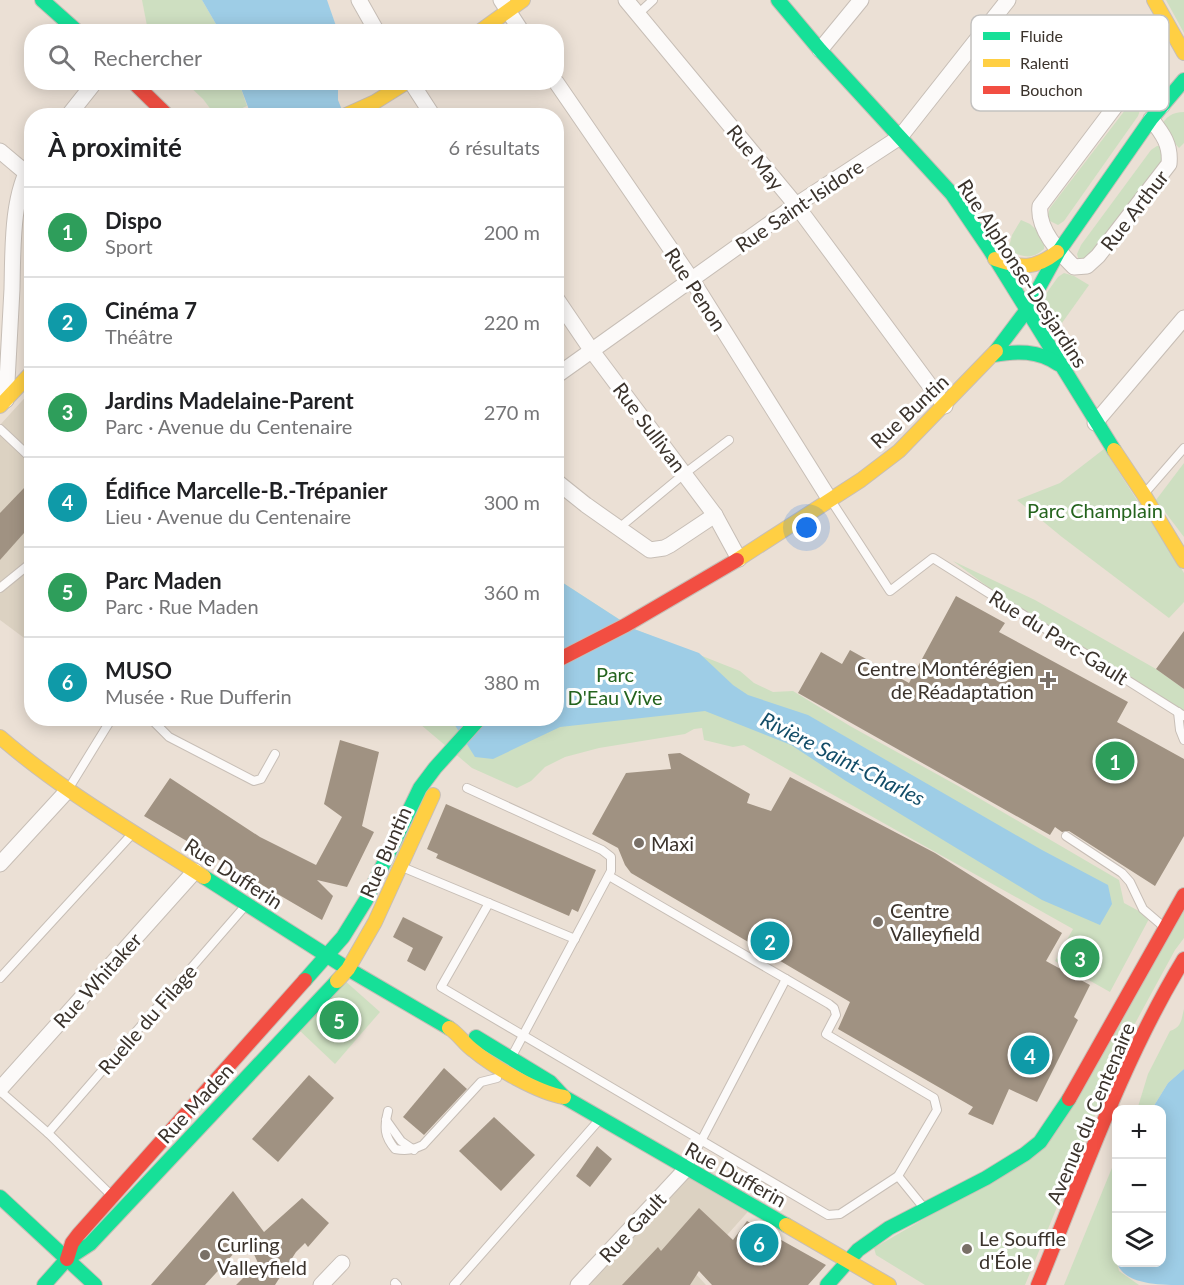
<!DOCTYPE html>
<html lang="fr">
<meta charset="utf-8">
<style>
body{margin:0;font-family:Lato,sans-serif;background:#f6f6f6;color:#202124}
.controls{position:absolute;right:18px;bottom:18px;display:grid;overflow:hidden;border-radius:12px;box-shadow:0 3px 15px #0003}
.controls button{width:54px;height:54px;display:grid;place-items:center;padding:0;border:0;border-bottom:2px solid #e0e0e0;background:#fff;color:#202124;font:30px sans-serif}
.you{position:absolute;left:807px;top:528px;width:21px;height:21px;margin:-15px;border:4px solid #fff;border-radius:50%;background:#1a73e8;box-shadow:0 0 0 9px #1a73e833}
.badge{display:grid;place-items:center;width:39px;height:39px;border-radius:50%;background:#797067;color:#fff;font-size:20px;font-weight:700}
.pin{position:absolute;translate:-50% -50%;border:3px solid #fff;box-shadow:0 2px 6px #0006}
.list{margin:0;padding:0;list-style:none}
h2{display:flex;justify-content:space-between;align-items:center;height:78px;margin:0;padding:0 24px;font-size:26px}
h2 small{font-size:20px;font-weight:400;color:#757577}
.list li{display:grid;grid-template-columns:39px 1fr auto;gap:18px;align-items:center;box-sizing:border-box;height:90px;padding:0 24px;border-top:2px solid #e0e0e0}
.list b{display:block;font-size:22px;white-space:nowrap}
.list p{margin:0;font-size:20px;white-space:nowrap;color:#757577}
.list em{font-size:20px;font-style:normal;color:#757577}
.icon{flex:none;width:33px;height:33px;fill:none;stroke:currentColor;stroke-width:2;stroke-linecap:round;stroke-linejoin:round}
.map{position:relative;flex:none;width:1184px;height:1285px;overflow:hidden}
.search{position:absolute;background:#fff;box-shadow:0 3px 15px #0003;left:24px;top:24px;width:540px;height:66px;display:flex;align-items:center;gap:15px;box-sizing:border-box;padding:0 21px;border-radius:24px;color:#757577;font-size:22px}
.panel{position:absolute;background:#fff;box-shadow:0 3px 15px #0003;left:24px;top:108px;width:540px;height:618px;border-radius:24px}
.map>svg:first-child{display:block}
.education{fill:#dcd2c2}
.green{fill:#cedfc1}
.water{fill:#9ecde6}
.building{fill:#a09282}
.lines{fill:none;stroke-linecap:round;stroke-linejoin:round}
.lane-casing{stroke:#c7beb6;stroke-width:10}
.street-casing{stroke:#c7beb6;stroke-width:17}
.fast-casing{stroke:#c7beb6;stroke-width:16}
.slow-casing{stroke:#c7beb6;stroke-width:16}
.jam-casing{stroke:#c7beb6;stroke-width:16}
.lane{stroke:#fcfaf9;stroke-width:8}
.street{stroke:#fcfaf9;stroke-width:15}
.fast{stroke:#16e098;stroke-width:14}
.slow{stroke:#ffcf43;stroke-width:14}
.jam{stroke:#f24e42;stroke-width:14}
.poi-dot{fill:#797067;stroke:#fff;stroke-width:2}
.labels{text-anchor:middle;dominant-baseline:central;stroke-width:6;stroke-linejoin:round;paint-order:stroke}
.street-label{font-size:20px;fill:#3b332c;stroke:#fff}
.park-label{font-size:20px;fill:#25641e;stroke:#fff}
.poi-label{font-size:20px;fill:#3b332c;stroke:#fff;text-anchor:start}
.water-label{font-size:21px;font-style:italic;fill:#134d68;stroke:#fff}
.key{fill:#fff;stroke:#c4c2c0;stroke-width:1.5}
.key-label{font-size:16px;fill:#3b332c}
</style>
<div class="map">
<svg width="1184" height="1285" viewBox="0 0 1184 1285">
<rect width="100%" height="100%" fill="#ebe0d5"/>
<g class="education">
<polygon points="31,391 31,643 0,620 0,425"/>
<polygon points="686,1169 753,1206 694,1272 706,1285 578,1285"/>
</g>
<g class="green">
<polygon points="142,0 202,0 220,31 148,31"/>
<polygon points="1166,0 1184,0 1184,33"/>
<polygon points="186,83 239,83 247,106 226,115 215,115 203,99"/>
<polygon points="1140,100 1142,105 1138,116 1064,221 1058,225 1050,221 1047,217 1050,208 1132,101"/>
<path d="M1184 112V143L1179 148 1160 127C1166 117 1172 112 1184 112Z"/>
<polygon points="1157,146 1163,146 1163,166 1087,259 1079,261 1077,254 1081,245 1151,150"/>
<path d="M1021 220 1030 224 1045 238 1044 249C1030 261 1024 256 1008 251L1012 235Z"/>
<polygon points="1064,273 1074,276 1089,285 1052,337 1038,305 1058,277"/>
<polygon points="1104,449 1184,573 1184,602 1169,618 1062,537 1017,500 1060,483"/>
<polygon points="1184,463 1184,537 1156,500"/>
<polygon points="953,561 1035,600 1156,669 1184,689 1184,716 1027,616"/>
<polygon points="557,579 634,629 740,671 754,683 773,692 793,691 850,726 960,787 1119,880 1124,903 1150,917 1110,992 1055,961 1073,929 744,745 733,747 704,740 702,728 694,729 685,734 599,748 565,757 545,767 531,781 517,788 472,768 414,719 556,718"/>
<polygon points="1184,905 1184,938 1175,950 1132,1029 1092,1122 1025,1285 925,1285 876,1255 874,1248 1020,1163"/>
<polygon points="344,980 380,1012 335,1064 298,1029"/>
<path d="M1184 1009V1069L1168 1083 1152 1109 1137 1110 1148 1074 1170 1031C1182 1027 1181 1020 1184 1009Z"/>
<polygon points="1116,1158 1116,1228 1114,1250 1119,1271 1139,1285 1064,1285"/>
</g>
<g class="water">
<polygon points="202,0 327,0 336,26 336,31 220,31"/>
<polygon points="239,83 338,83 338,100 344,115 251,115"/>
<polygon points="557,579 634,629 699,653 733,685 748,695 808,715 1042,850 1108,885 1112,904 1100,925 1042,900 846,781 791,745 705,711 560,727 493,759 475,757 451,719 556,718"/>
<path d="M1184 1069V1285C1160 1285 1125 1285 1117 1263L1162 1262V1110L1152 1109 1168 1083Z"/>
</g>
<g class="building">
<polygon points="24,488 32,496 32,524 0,560 0,513"/>
<polygon points="956,596 1005,623 999,632 1128,702 1117,722 1184,759 1184,836 1155,886 1069,831 1062,832 1055,827 1050,835 798,693 821,652 842,664 850,650 909,683"/>
<polygon points="1184,631 1184,689 1156,669"/>
<polygon points="340,740 379,752 362,826 374,832 347,887 317,880 333,896 322,920 144,816 170,778 260,837 316,865 342,817 324,804"/>
<polygon points="680,753 750,794 747,803 771,811 790,777 935,853 1062,933 1046,961 1090,985 1074,1017 1078,1020 1037,1102 1009,1089 993,1125 968,1114 973,1107 838,1029 850,1002 631,873 625,865 618,848 592,834 626,773 671,769 668,754"/>
<polygon points="446,804 596,870 578,912 572,909 569,916 436,858 438,854 427,849"/>
<polygon points="403,917 443,937 425,971 407,961 413,948 393,937"/>
<polygon points="444,1068 467,1089 424,1135 403,1117"/>
<polygon points="309,1075 334,1098 278,1162 252,1139"/>
<polygon points="494,1117 535,1155 501,1191 459,1151"/>
<polygon points="597,1146 612,1159 590,1187 576,1176"/>
<polygon points="233,1191 264,1232 302,1198 329,1223 308,1247 305,1243 296,1252 275,1285 236,1285 258,1263 247,1239 205,1285 151,1285"/>
<polygon points="699,1208 733,1240 747,1221 826,1265 808,1285 712,1285 699,1271 690,1285 622,1285 658,1247 661,1251"/>
</g>
<g class="lines">
<g class="lane-casing">
<g id="lane">
<polyline points="638,14 653,0"/>
<polyline points="0,429 32,459"/>
<polyline points="1144,494 1184,448"/>
<polyline points="832,502 890,591 933,558 1184,716"/>
<polyline points="619,528 684,474 729,440"/>
<polyline points="0,588 32,562"/>
<polyline points="1178,712 1180,730 1184,740"/>
<polyline points="150,718 169,737 254,781 261,779 275,754"/>
<polyline points="69,788 112,718"/>
<polyline points="467,788 602,850 611,857 611,871 512,1056"/>
<polyline points="1066,836 1122,873 1130,882 1143,909 1164,927"/>
<polyline points="402,867 575,939"/>
<polyline points="609,876 829,1004 834,1008 836,1015 826,1034 934,1098 937,1110 898,1176"/>
<polyline points="489,903 441,987 828,1215 840,1214 898,1176 924,1208"/>
<polyline points="0,978 133,833"/>
<polyline points="0,1091 48,1133 112,1196"/>
<path d="M388 1111C384 1127 384 1136 395 1149 406 1151 413 1150 423 1145L481 1082 497 1078"/>
<polyline points="386,1120 401,1141 414,1150"/>
<polyline points="48,1133 246,905"/>
<polyline points="688,1166 786,979"/>
<polyline points="395,1283 397,1285"/>
<polyline points="454,1285 600,1119"/>
</g>
</g>
<g class="street-casing">
<g id="street">
<polyline points="359,0 377,32"/>
<polyline points="501,0 522,32"/>
<polyline points="626,0 796,205 945,406"/>
<polyline points="820,50 861,0"/>
<polyline points="411,82 433,116"/>
<polyline points="556,82 692,280 830,500"/>
<polyline points="68,116 95,82"/>
<path d="M1151 119C1163 134 1171 145 1169 164L1098 256 1087 266 1074 267C1059 252 1037 229 1040 206L1120 100C1138 82 1146 93 1162 106"/>
<polyline points="0,151 25,172"/>
<polyline points="556,298 592,351 715,515 739,559"/>
<polyline points="556,376 796,205 900,137 1008,0"/>
<path d="M6 400C8 363 10 326 12 289 13 251 11 195 32 162"/>
<polyline points="1095,423 1184,318"/>
<polyline points="556,481 586,505 650,550 664,548 670,545 715,515"/>
<polyline points="0,864 68,790"/>
<polyline points="0,1089 195,871"/>
<polyline points="321,1285 342,1263"/>
<polyline points="578,1285 686,1169"/>
</g>
</g>
<g class="fast-casing">
<g id="fast">
<polyline points="42,0 78,32"/>
<polyline points="778,0 820,50 952,194 990,250 1114,450"/>
<polyline points="996,351 1026,311 1059,251 1151,119 1184,80"/>
<path d="M993 355C1017 351 1038 350 1058 364"/>
<polyline points="204,877 348,969 449,1028"/>
<polyline points="305,980 343,937 366,900 420,788 435,768 480,718"/>
<polyline points="476,1037 550,1082 564,1097 786,1225"/>
<polyline points="0,1197 95,1285"/>
<polyline points="44,1285 67,1259 90,1244 337,981"/>
<polyline points="827,1285 858,1250 889,1228 986,1178 1025,1154 1040,1142 1069,1099"/>
</g>
</g>
<g class="slow-casing">
<g id="slow">
<polyline points="1154,0 1184,53"/>
<polyline points="479,32 523,0"/>
<polyline points="344,116 375,102 407,82"/>
<path d="M995 259C1021 268 1034 270 1057 252"/>
<polyline points="0,406 32,372"/>
<polyline points="1114,450 1144,495 1184,561"/>
<polyline points="737,560 861,480 899,451 996,351"/>
<path d="M0 737C62 791 134 832 204 877"/>
<polyline points="337,981 348,969 375,922 433,795"/>
<path d="M449 1028C459 1034 464 1044 473 1050 493 1067 539 1093 564 1097"/>
<polyline points="786,1225 889,1285"/>
</g>
</g>
<g class="jam-casing">
<g id="jam">
<polyline points="133,82 168,116"/>
<polyline points="556,661 626,625 737,560"/>
<polyline points="1069,1099 1184,895"/>
<polyline points="67,1259 72,1243 78,1235 305,980"/>
<path d="M1038 1285C1083 1175 1122 1061 1184 959"/>
</g>
</g>
<use href="#lane" class="lane"/>
<use href="#street" class="street"/>
<use href="#fast" class="fast"/>
<use href="#slow" class="slow"/>
<use href="#jam" class="jam"/>
</g>
<g class="poi-dot">
<path d="M1045 671h6v6h6v6h-6v6h-6v-6h-6v-6h6z"/>
<circle cx="639" cy="843" r="6"/>
<circle cx="878" cy="922" r="6"/>
<circle cx="967" cy="1249" r="6"/>
<circle cx="205" cy="1255" r="6"/>
</g>
<g class="labels">
<g class="street-label">
<text transform="translate(756 157) rotate(51)">Rue May</text>
<text transform="translate(799 205) rotate(-34)">Rue Saint-Isidore</text>
<text transform="translate(1134 210) rotate(-52)">Rue Arthur</text>
<text transform="translate(1023 273) rotate(57)">Rue Alphonse-Desjardins</text>
<text transform="translate(696 289) rotate(57)">Rue Penon</text>
<text transform="translate(909 411) rotate(-43)">Rue Buntin</text>
<text transform="translate(650 427) rotate(53)">Rue Sullivan</text>
<text transform="translate(1059 637) rotate(32)">Rue du Parc-Gault</text>
<text transform="translate(385 852) rotate(-66)">Rue Buntin</text>
<text transform="translate(234 873) rotate(33)">Rue Dufferin</text>
<text transform="translate(97 980) rotate(-48)">Rue Whitaker</text>
<text transform="translate(147 1019) rotate(-49)">Ruelle du Filage</text>
<text transform="translate(195 1103) rotate(-47)">Rue Maden</text>
<text transform="translate(1090 1113) rotate(-67)">Avenue du Centenaire</text>
<text transform="translate(736 1174) rotate(29)">Rue Dufferin</text>
<text transform="translate(632 1227) rotate(-47)">Rue Gault</text>
</g>
<g class="park-label">
<text x="1095" y="510">Parc Champlain</text>
<text x="615" y="674">Parc<tspan x="615" dy="23">D'Eau Vive</tspan></text>
</g>
<g class="poi-label">
<text x="1034" y="668" text-anchor="end">Centre Montérégien<tspan x="1034" dy="23">de Réadaptation</tspan></text>
<text x="651" y="843">Maxi</text>
<text x="890" y="910">Centre<tspan x="890" dy="23">Valleyfield</tspan></text>
<text x="979" y="1238">Le Souffle<tspan x="979" dy="23">d'Éole</tspan></text>
<text x="217" y="1244">Curling<tspan x="217" dy="23">Valleyfield</tspan></text>
</g>
<g class="water-label">
<text transform="translate(843 758) rotate(27)">Rivière Saint-Charles</text>
</g>
</g>
<rect x="971" y="15" width="198" height="96" rx="9" class="key"/>
<rect x="983" y="32" width="27" height="8" fill="#16e098"/>
<rect x="983" y="59" width="27" height="8" fill="#ffcf43"/>
<rect x="983" y="86" width="27" height="8" fill="#f24e42"/>
<g class="key-label">
<text x="1020" y="42">Fluide</text>
<text x="1020" y="69">Ralenti</text>
<text x="1020" y="96">Bouchon</text>
</g>
</svg>
<div class="controls">
<button>+</button>
<button>−</button>
<button><svg class="icon" aria-label="layers" viewBox="0 0 24 24"><path d="M12 4l9 5-9 5-9-5zM3 14l9 5 9-5"/></svg></button>
</div>
<div class="you"></div>
<div class="pin badge" style="left:1115px;top:761px;background:#2e9e5b">1</div>
<div class="pin badge" style="left:770px;top:941px;background:#0f9aa8">2</div>
<div class="pin badge" style="left:1080px;top:958px;background:#2e9e5b">3</div>
<div class="pin badge" style="left:1030px;top:1055px;background:#0f9aa8">4</div>
<div class="pin badge" style="left:339px;top:1020px;background:#2e9e5b">5</div>
<div class="pin badge" style="left:759px;top:1243px;background:#0f9aa8">6</div>
<div class="search"><svg class="icon" aria-label="search" viewBox="0 0 24 24"><circle cx="10" cy="10" r="6"/><path d="M15 15l6 6"/></svg>Rechercher</div>
<section class="panel">
<h2>À proximité<small>6 résultats</small></h2>
<ul class="list">
<li><span class="badge" style="background:#2e9e5b">1</span><div><b>Dispo</b><p>Sport</p></div><em>200 m</em></li>
<li><span class="badge" style="background:#0f9aa8">2</span><div><b>Cinéma 7</b><p>Théâtre</p></div><em>220 m</em></li>
<li><span class="badge" style="background:#2e9e5b">3</span><div><b>Jardins Madelaine-Parent</b><p>Parc · Avenue du Centenaire</p></div><em>270 m</em></li>
<li><span class="badge" style="background:#0f9aa8">4</span><div><b>Édifice Marcelle-B.-Trépanier</b><p>Lieu · Avenue du Centenaire</p></div><em>300 m</em></li>
<li><span class="badge" style="background:#2e9e5b">5</span><div><b>Parc Maden</b><p>Parc · Rue Maden</p></div><em>360 m</em></li>
<li><span class="badge" style="background:#0f9aa8">6</span><div><b>MUSO</b><p>Musée · Rue Dufferin</p></div><em>380 m</em></li>
</ul>
</section>
</div>
